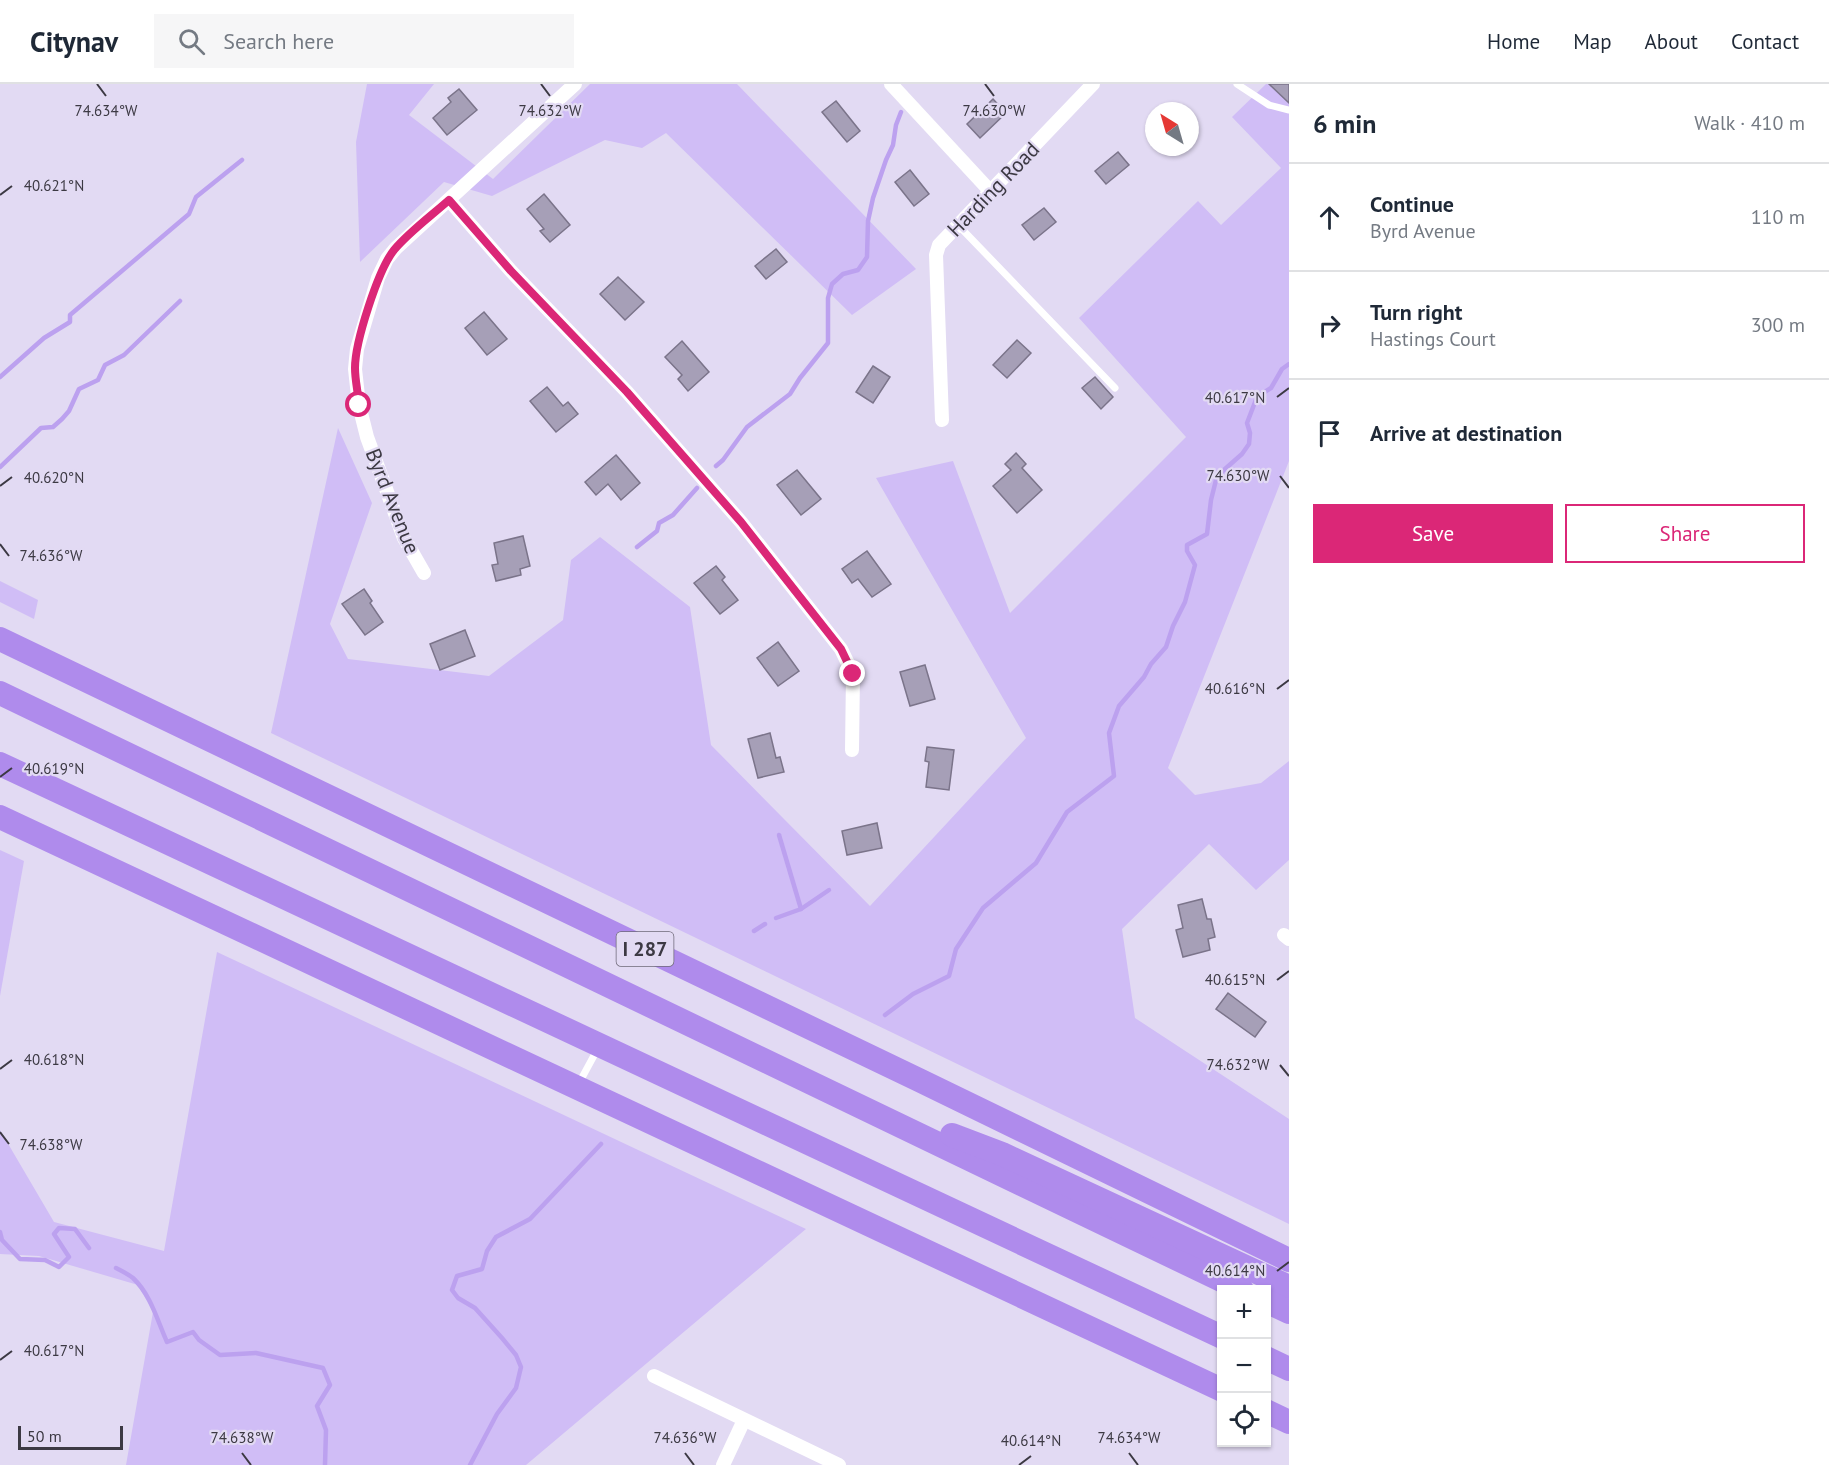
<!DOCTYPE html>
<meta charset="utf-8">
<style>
body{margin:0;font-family:"PT Sans",sans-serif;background:#f6f6f7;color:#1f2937}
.controls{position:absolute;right:18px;bottom:18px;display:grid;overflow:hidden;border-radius:0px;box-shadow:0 2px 4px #0004}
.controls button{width:54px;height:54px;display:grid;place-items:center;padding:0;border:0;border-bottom:2px solid #e0e1e3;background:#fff;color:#1f2937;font:30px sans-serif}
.compass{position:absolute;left:1145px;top:18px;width:54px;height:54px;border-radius:50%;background:#fff;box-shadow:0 2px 4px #0004;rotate:323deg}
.scale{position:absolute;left:18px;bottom:15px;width:105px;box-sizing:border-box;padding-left:6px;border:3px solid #3c3943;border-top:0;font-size:16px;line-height:21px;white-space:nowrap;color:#3c3943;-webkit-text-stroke:4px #e2daf3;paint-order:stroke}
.stop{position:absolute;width:18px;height:18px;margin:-14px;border:4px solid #db2777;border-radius:50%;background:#fff}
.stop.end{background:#db2777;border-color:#fff;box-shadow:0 2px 6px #0008}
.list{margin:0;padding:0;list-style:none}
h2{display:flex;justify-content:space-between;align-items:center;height:78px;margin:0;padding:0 24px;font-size:26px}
h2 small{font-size:20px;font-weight:400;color:#747a83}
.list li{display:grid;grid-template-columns:39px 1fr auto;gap:18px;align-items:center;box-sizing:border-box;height:108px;padding:0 24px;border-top:2px solid #e0e1e3}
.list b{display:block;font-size:22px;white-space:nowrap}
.list p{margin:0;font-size:20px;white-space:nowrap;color:#747a83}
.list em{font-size:20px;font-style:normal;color:#747a83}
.actions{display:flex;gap:12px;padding:18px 24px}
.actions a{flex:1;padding:14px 0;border:2px solid #db2777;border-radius:0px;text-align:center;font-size:21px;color:#db2777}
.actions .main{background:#db2777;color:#fff}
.icon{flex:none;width:33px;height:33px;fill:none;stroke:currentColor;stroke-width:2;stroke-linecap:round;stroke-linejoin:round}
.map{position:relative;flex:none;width:1289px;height:1381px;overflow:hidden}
header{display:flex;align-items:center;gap:36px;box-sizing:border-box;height:84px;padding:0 30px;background:#fff;border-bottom:2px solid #e0e1e3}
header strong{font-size:28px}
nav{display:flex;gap:33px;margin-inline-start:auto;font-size:21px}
.search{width:420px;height:54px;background:#f6f6f7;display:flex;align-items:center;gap:15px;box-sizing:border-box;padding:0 21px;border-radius:0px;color:#747a83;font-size:22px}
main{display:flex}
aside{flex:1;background:#fff}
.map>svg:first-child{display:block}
.green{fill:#d0bdf6}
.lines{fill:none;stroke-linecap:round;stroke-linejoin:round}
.stream{stroke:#bca1ef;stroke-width:4.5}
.building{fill:#a69fb7;stroke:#7b748a;stroke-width:1.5}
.lane{stroke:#fff;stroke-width:7}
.street{stroke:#fff;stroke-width:14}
.highway{stroke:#af8bec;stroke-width:24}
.route{stroke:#db2777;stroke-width:8}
.ticks{fill:none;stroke:#3c3943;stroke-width:2}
.labels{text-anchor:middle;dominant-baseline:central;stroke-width:4.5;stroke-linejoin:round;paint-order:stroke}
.shield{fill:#e2daf3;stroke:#6e6978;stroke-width:1.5}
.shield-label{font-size:20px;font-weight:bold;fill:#3c3943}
.street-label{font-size:21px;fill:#3c3943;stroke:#e2daf3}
.ticks-label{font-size:15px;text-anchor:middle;fill:#3c3943;stroke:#e2daf3;stroke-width:4.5;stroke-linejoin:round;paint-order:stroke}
</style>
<header>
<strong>Citynav</strong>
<div class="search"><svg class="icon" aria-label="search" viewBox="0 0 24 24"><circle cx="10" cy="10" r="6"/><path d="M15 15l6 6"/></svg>Search here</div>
<nav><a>Home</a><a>Map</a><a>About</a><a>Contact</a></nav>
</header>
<main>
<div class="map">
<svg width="1289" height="1381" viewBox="0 0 1289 1381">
<rect width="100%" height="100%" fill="#e2daf3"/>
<g class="green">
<polygon points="367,0 434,0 409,31 493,95 590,0 737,0 916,185 852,231 666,49 642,64 605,56 492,112 444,98 360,178 356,58"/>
<polygon points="1266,0 1289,0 1289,377 1168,684 1195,711 1261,699 1289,677 1289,776 1256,806 1209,760 1122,845 1135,934 1289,1035 1289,1140 271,649 338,344 372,419 330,540 348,575 489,592 563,536 571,476 600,453 690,523 711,661 870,822 1026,654 876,394 953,377 1010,529 1186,353 1079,234 1198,117 1221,141 1281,84 1232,33"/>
<polygon points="0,497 38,516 34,535 0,518"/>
<polygon points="0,766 24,777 0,912"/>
<polygon points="217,868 806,1145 526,1381 126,1381 153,1228 138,1201 39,1172 0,1170 0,1046 54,1138 164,1167"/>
</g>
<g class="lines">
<g class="stream">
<polyline points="0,293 44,254 70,238 70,231 189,130 196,113 242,76"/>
<polyline points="716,382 723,376 747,343 790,310 800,294 828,259 828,214 832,200 843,190 858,186 867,173 868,137 873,114 886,76 893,61 896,41 901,28"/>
<polyline points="0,383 41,344 53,343 62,335 69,327 79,305 98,296 105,281 124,271 180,217"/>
<polyline points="637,463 657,447 659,439 673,431 697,404"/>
<polyline points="779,751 801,825"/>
<polyline points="776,834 801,825 829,806"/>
<polyline points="754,847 765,840"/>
<polyline points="885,931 913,910 949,892 956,865 983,824 1036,779 1067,728 1114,692 1109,649 1119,622 1144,593 1151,580 1166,563 1173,542 1185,518 1195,481 1187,467 1187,461 1207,450 1211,416 1217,392 1242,370 1249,360 1250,349 1247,339 1257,313 1271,304 1282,285 1289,280"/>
<polyline points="0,1148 2,1156 20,1175 45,1176 59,1183 69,1173 54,1150 59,1144 75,1145 89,1164"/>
<path d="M116 1184C122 1187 128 1190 133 1194 151 1211 157 1236 167 1258L193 1248 199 1256 220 1271 256 1269 323 1284 330 1301 317 1322 326 1346 325 1381"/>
<polyline points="470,1381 497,1330 516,1304 521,1283 516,1271 502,1254 475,1224 458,1214 452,1206 457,1192 482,1185 487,1167 496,1153 530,1135 601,1060"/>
</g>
</g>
<g class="building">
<polygon points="1269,0 1289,0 1289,19"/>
<polygon points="459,5 477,26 447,51 433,34 451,18 448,14"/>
<polygon points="993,15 1006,29 980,54 967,40"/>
<polygon points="836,17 860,47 847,58 822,28"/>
<polygon points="1118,68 1129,81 1106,100 1095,87"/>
<polygon points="910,86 929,110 914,122 895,98"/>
<polygon points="544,110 570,141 550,158 540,147 544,145 527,125"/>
<polygon points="1044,124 1056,138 1034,156 1022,141"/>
<polygon points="776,165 787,178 766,195 755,182"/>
<polygon points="618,193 644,218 625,236 600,210"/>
<polygon points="484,228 507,255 487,271 465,244"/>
<polygon points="1017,256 1031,269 1007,294 993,281"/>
<polygon points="682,257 709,288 688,307 678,295 682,291 665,273"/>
<polygon points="873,282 890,293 873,319 856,308"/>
<polygon points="1095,293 1113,313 1101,325 1082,304"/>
<polygon points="547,303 563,322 568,318 578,330 556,348 530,317"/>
<polygon points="1016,369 1026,380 1022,384 1042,406 1017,429 993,402 1011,386 1005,380"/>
<polygon points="616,371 640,399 621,416 608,400 596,411 585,398"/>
<polygon points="797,386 821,415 801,431 777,401"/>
<polygon points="523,452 530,482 520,485 521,491 496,497 492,481 498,480 494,459"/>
<polygon points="867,467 891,500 872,513 858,495 852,499 842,485"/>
<polygon points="716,482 725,493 722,496 738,516 720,530 694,499"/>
<polygon points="364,505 372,517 370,519 383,538 365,551 342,520"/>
<polygon points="465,546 475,572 440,586 430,560"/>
<polygon points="778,558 799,587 778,602 757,574"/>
<polygon points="925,581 935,615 910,622 900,588"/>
<polygon points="770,649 776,674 780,673 784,688 758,694 748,655"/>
<polygon points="927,663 954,666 949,706 926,703 929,678 925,677"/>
<polygon points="877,739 882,764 847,771 842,747"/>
<polygon points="1202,815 1207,835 1211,835 1215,853 1208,855 1210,866 1183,873 1176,846 1183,844 1178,821"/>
<polygon points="1228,909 1266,938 1255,953 1216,925"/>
</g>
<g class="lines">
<g class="lane">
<polyline points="1237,0 1269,21 1289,26"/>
<polyline points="958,141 1115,304"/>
<polyline points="578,1001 597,966"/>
</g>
<g class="street">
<polyline points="891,0 991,108"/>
<polyline points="449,116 511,187 627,308 741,438 841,565 853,590 852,666"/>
<polyline points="942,336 936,171 939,161 1093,0"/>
<polyline points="424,489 404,454 367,353 359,321 355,285 357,265 378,194 387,175 396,164 575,0"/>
<polyline points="1284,851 1289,855"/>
<polyline points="654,1292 839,1381"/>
<polyline points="723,1381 744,1336"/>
</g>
<g class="highway">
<polyline points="0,555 919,996 1289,1176"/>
<polyline points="0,609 1242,1206"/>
<polyline points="0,680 1222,1253"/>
<polyline points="0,733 1222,1306"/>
<polyline points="952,1051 1002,1070 1289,1203"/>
<polyline points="1266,1217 1289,1228"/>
<polyline points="1266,1274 1289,1285"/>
<polyline points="1266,1327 1289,1338"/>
</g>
</g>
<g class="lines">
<path class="route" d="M359 321C358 308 355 296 355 284 355 258 378 186 394 166 409 148 431 132 449 116L511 187 627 308 741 438 841 565 853 590"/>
</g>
<path class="ticks" d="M97 0 106 12M541 0 550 12M985 0 994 12M0 111 12 102M1277 313 1289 304M1280 392 1289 404M0 402 12 393M0 460 9 472M1277 605 1289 596M0 693 12 684M1277 896 1289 887M1280 981 1289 992M0 985 12 976M0 1048 9 1060M1277 1187 1289 1178M0 1276 12 1267M242 1369 251 1381M685 1369 694 1381M1129 1369 1138 1381M1019 1381 1031 1372"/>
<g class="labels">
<rect class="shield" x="616.5" y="848" width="57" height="34" rx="4.5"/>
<g class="shield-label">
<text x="645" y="865">I 287</text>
</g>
<g class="street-label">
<text transform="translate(993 105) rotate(-46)">Harding Road</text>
<text transform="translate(393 417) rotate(68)">Byrd Avenue</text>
</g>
</g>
<g class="ticks-label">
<text x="106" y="32">74.634°W</text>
<text x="550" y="32">74.632°W</text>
<text x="994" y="32">74.630°W</text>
<text x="54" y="107">40.621°N</text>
<text x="1235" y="319">40.617°N</text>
<text x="1238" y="397">74.630°W</text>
<text x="54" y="399">40.620°N</text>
<text x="51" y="477">74.636°W</text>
<text x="1235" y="610">40.616°N</text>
<text x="54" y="690">40.619°N</text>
<text x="1235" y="901">40.615°N</text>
<text x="54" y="981">40.618°N</text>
<text x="1238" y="986">74.632°W</text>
<text x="51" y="1066">74.638°W</text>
<text x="1235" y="1192">40.614°N</text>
<text x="54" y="1272">40.617°N</text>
<text x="242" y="1359">74.638°W</text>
<text x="685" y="1359">74.636°W</text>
<text x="1129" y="1359">74.634°W</text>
<text x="1031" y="1362">40.614°N</text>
</g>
</svg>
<div class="controls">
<button>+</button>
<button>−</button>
<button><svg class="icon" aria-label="locate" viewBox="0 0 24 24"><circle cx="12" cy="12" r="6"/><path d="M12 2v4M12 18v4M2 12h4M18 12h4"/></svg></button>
</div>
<svg class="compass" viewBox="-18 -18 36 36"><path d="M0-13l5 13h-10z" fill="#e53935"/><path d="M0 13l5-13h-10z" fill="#747a83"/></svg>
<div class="scale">50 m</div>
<div class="stop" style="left:359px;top:321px"></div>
<div class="stop end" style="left:853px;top:590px"></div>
</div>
<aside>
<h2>6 min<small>Walk · 410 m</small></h2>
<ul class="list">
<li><svg class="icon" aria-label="ahead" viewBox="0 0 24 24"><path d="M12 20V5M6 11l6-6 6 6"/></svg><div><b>Continue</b><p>Byrd Avenue</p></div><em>110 m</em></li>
<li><svg class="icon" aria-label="right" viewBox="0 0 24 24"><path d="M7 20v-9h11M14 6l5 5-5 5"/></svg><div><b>Turn right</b><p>Hastings Court</p></div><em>300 m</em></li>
<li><svg class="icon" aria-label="arrive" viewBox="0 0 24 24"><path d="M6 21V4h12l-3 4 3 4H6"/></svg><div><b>Arrive at destination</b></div></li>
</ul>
<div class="actions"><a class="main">Save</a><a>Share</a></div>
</aside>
</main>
